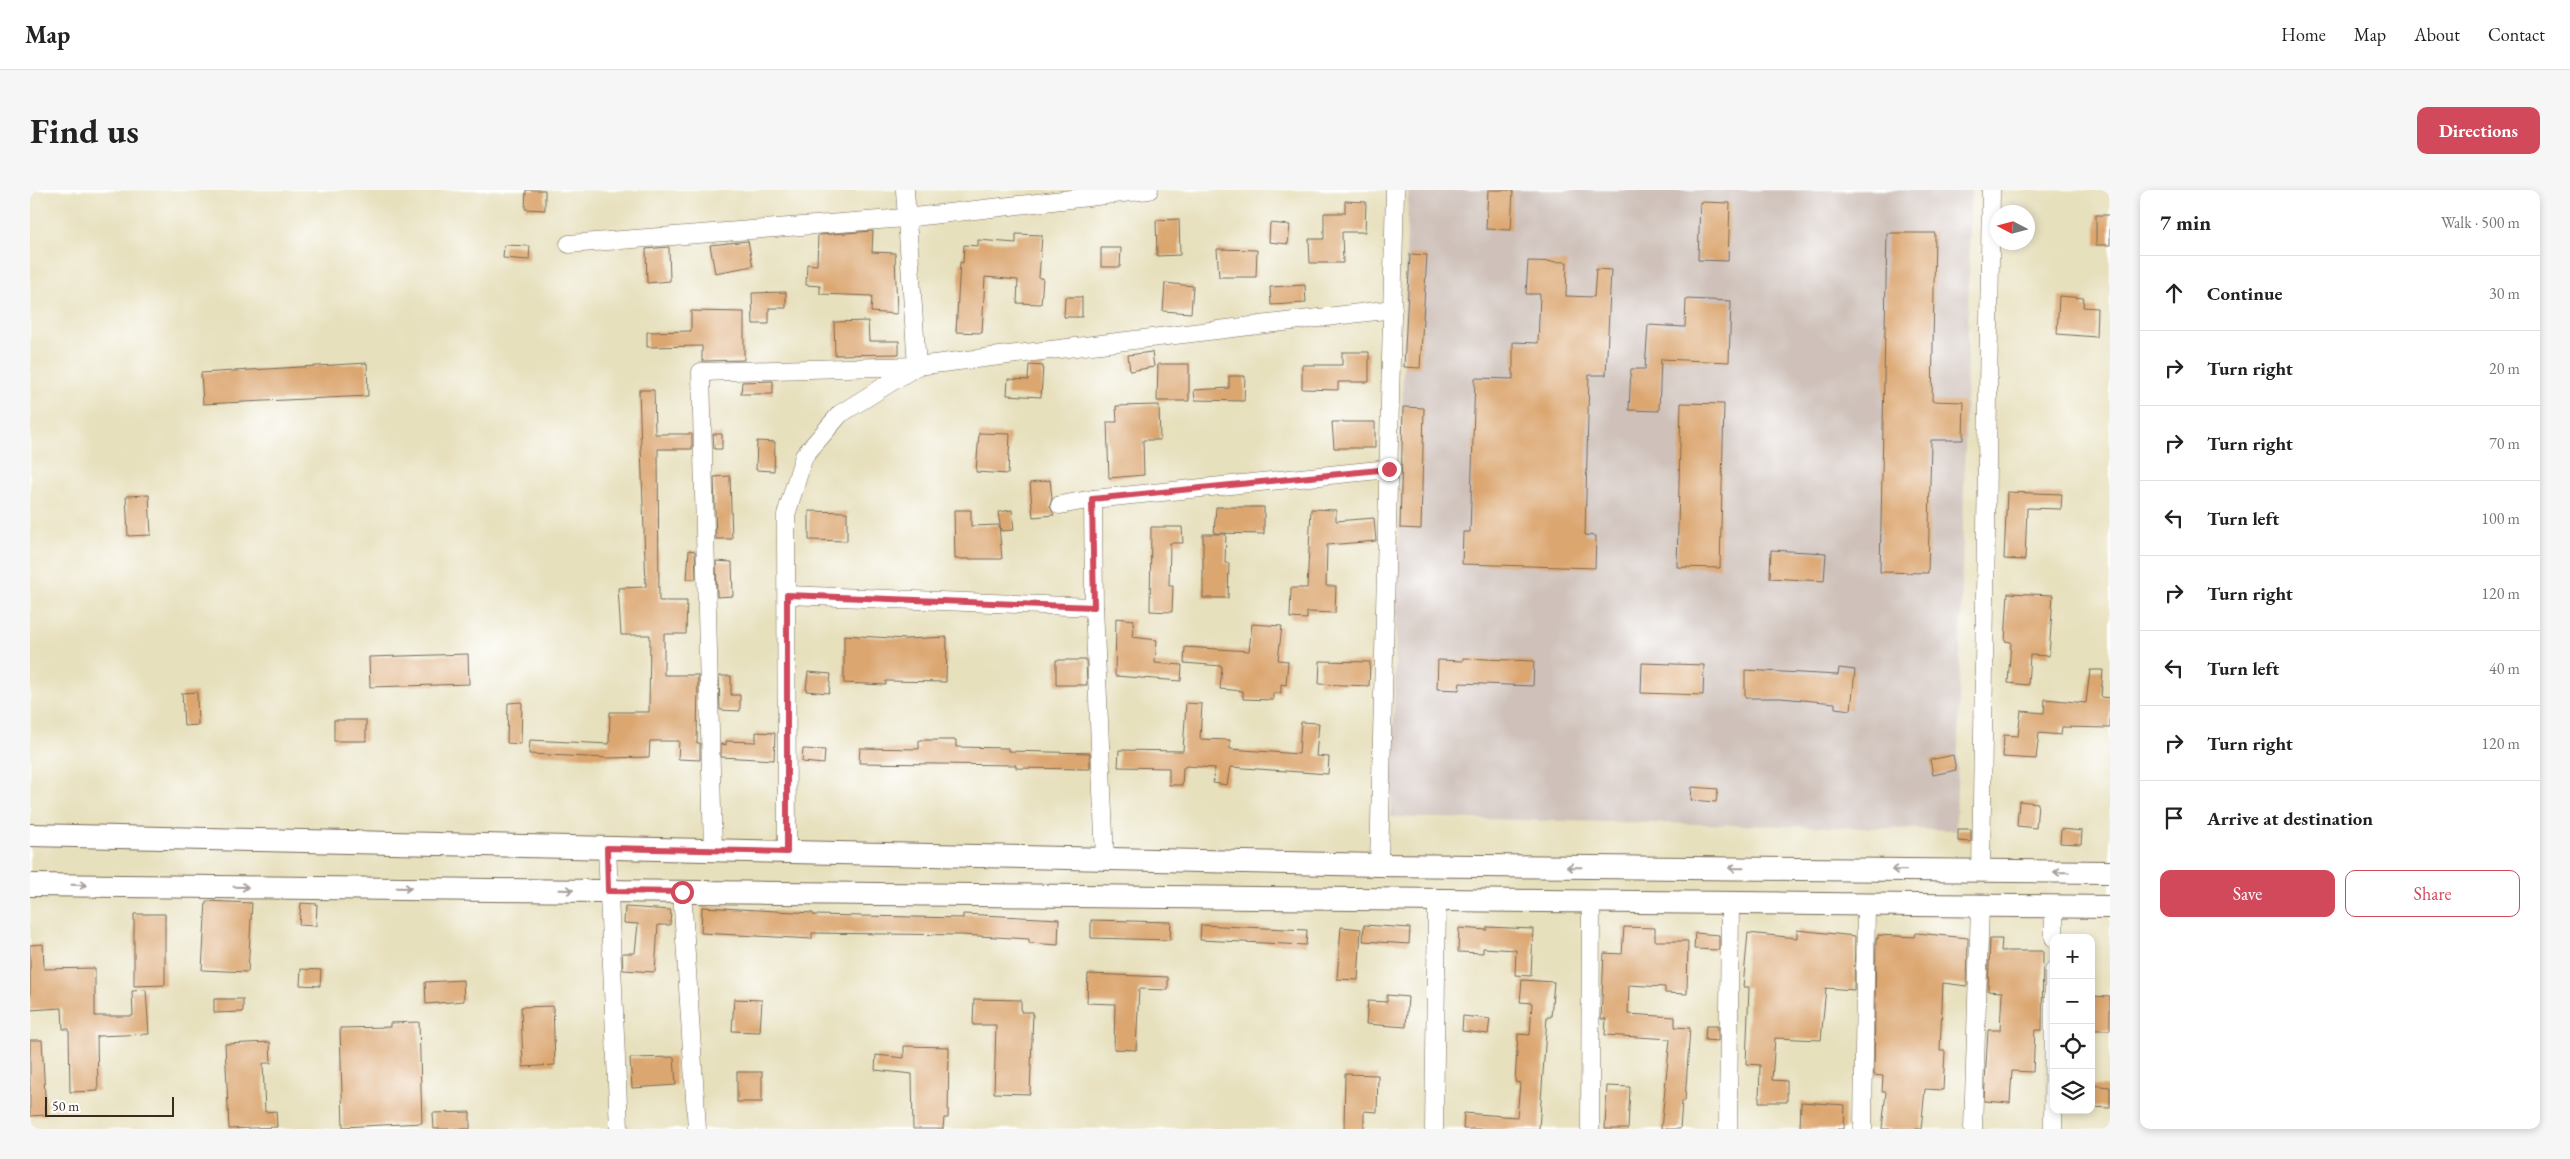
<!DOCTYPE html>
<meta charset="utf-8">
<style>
body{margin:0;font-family:"EB Garamond",serif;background:#f6f6f6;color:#222}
.controls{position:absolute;right:15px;bottom:15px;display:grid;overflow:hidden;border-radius:10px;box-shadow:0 2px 8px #0003}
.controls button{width:45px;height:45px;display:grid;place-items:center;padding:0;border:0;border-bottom:1px solid #e0e0e0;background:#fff;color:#222;font:25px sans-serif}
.compass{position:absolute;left:1960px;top:15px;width:45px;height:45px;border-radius:50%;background:#fff;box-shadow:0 2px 8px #0003;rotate:276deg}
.scale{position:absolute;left:15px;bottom:12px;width:129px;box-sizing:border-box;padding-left:5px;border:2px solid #3b2a1e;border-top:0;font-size:14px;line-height:18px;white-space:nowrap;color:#3b2a1e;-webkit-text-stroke:4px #fff;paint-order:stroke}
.stop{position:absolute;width:15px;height:15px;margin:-11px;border:4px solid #d1495b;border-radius:50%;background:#fff}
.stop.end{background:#d1495b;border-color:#fff;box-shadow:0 1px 5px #0008}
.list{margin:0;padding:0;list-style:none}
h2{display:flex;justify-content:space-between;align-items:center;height:65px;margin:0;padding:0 20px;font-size:21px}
h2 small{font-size:16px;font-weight:400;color:#767676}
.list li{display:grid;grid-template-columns:32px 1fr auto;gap:15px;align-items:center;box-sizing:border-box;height:75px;padding:0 20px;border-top:1px solid #e0e0e0}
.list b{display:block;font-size:19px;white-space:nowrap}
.list em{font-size:16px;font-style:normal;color:#767676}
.actions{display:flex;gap:10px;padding:15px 20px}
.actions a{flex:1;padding:11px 0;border:1px solid #d1495b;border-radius:10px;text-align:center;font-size:18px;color:#d1495b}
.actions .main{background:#d1495b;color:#fff}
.icon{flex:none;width:28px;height:28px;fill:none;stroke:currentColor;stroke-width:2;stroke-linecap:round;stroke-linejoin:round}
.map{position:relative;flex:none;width:2080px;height:939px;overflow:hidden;border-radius:10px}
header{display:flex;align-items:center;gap:30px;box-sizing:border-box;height:70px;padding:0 25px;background:#fff;border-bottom:1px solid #e0e0e0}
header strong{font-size:24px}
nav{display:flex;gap:28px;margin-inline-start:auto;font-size:18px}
.intro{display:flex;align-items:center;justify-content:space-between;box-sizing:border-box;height:120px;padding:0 30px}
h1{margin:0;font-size:35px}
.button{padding:12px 22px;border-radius:10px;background:#d1495b;color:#fff;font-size:18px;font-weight:700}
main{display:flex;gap:30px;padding:0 30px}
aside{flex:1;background:#fff;border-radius:10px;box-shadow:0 2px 8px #0003}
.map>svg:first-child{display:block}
.industrial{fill:#cfc1ba}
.building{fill:#dba670}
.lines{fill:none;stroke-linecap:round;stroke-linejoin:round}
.minor-casing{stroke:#776a56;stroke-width:19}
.major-casing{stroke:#776a56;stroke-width:24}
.minor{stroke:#fff;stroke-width:18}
.major{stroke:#fff;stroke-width:22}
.oneway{stroke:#a79f9a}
.route{stroke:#d1495b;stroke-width:6}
</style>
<header>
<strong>Map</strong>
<nav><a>Home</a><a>Map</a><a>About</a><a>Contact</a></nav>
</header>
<div class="intro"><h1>Find us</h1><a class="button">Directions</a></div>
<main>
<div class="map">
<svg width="2080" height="939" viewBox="0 0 2080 939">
<rect width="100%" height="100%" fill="#fff"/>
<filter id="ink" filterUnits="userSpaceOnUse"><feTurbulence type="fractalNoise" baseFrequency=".02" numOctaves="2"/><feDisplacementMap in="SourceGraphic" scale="10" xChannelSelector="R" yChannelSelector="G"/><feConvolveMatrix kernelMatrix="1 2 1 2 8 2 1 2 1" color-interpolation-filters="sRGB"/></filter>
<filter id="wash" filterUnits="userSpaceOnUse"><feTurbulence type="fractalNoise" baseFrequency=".0096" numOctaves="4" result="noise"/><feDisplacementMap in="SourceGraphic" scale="20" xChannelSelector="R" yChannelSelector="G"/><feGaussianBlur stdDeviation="1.12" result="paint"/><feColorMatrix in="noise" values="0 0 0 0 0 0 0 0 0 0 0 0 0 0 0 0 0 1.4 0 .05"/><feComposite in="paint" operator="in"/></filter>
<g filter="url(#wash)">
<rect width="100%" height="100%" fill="#e7e0bd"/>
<polygon class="industrial" points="1378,0 1941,0 1926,640 1361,627"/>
<g id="blocks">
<g class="building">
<polygon points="496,0 515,0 515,20 495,19"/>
<polygon points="1458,0 1483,0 1481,40 1456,39"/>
<polygon points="1315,11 1336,12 1335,42 1312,42 1313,73 1280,73 1279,49 1294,49 1294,23 1315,23"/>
<polygon points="1670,12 1700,13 1698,71 1668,70"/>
<rect x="2066" y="25" width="14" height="30"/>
<polygon points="1149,29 1150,65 1127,66 1126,30"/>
<polygon points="1240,33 1260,35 1258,54 1239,52"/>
<polygon points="843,41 842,62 865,63 867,124 841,122 842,106 790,104 790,96 776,95 777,74 787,75 788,45"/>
<polygon points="1857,43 1905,43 1902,211 1934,212 1933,250 1901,250 1898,383 1850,382"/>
<polygon points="986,44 1012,45 1009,88 1013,88 1011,114 987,113 988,90 955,87 952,143 926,142 930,72 933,73 934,55 948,56 948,50 986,53"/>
<polygon points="718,51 723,76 685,83 680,55"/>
<polygon points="474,55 500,56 499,70 473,68"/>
<polygon points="639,57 640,91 617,93 616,59"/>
<polygon points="1071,58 1091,58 1090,77 1071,77"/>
<polygon points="1187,59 1227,60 1226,87 1189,87"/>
<polygon points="1380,64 1397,65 1390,178 1374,177"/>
<polygon points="1498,71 1537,72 1536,106 1564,107 1566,79 1581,80 1576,185 1559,185 1555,345 1566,346 1565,378 1432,374 1433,342 1440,342 1445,188 1483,189 1483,152 1508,153 1510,104 1496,104"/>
<polygon points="1135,93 1163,96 1161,123 1133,121"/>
<polygon points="1275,95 1276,113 1241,115 1240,97"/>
<polygon points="756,102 756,118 739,118 739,134 723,134 722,103"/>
<polygon points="2029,106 2054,108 2053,117 2067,118 2066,147 2027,144"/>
<polygon points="1035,107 1052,107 1052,127 1034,127"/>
<polygon points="1656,109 1701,111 1699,172 1631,169 1629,221 1599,220 1601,179 1615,179 1618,135 1655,137"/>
<polygon points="661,121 714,122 714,170 672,171 672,156 617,157 617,142 661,141"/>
<polygon points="838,131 839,151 869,151 869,164 805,165 804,132"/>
<polygon points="1122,162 1124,177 1100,181 1098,165"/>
<polygon points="1312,162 1339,162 1339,192 1308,192 1308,200 1272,199 1272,175 1312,175"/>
<polygon points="337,173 338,206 173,214 171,183"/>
<polygon points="1128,174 1159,174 1159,211 1127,211"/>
<polygon points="999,175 1013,176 1011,207 977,205 978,189 998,190"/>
<polygon points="1199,186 1215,186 1214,211 1165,210 1164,200 1199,198"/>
<polygon points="743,191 743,204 711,204 712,192"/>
<polygon points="609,200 624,200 625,244 662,244 662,259 628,259 629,411 657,411 656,444 634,444 634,485 668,485 667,553 670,553 670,570 648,569 649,551 620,551 619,567 577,568 499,564 500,550 579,554 580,522 619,522 620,445 591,445 588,398 616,397"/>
<polygon points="1651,213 1694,214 1690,378 1647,377"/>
<polygon points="1129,215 1130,250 1113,250 1114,285 1079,288 1077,232 1087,232 1086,216"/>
<polygon points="1373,217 1394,218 1391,339 1370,338"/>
<polygon points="1302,232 1345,232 1345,258 1304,258"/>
<polygon points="949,243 980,244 978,284 946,282"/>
<polygon points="683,244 692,244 692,259 684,259"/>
<polygon points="727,251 745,252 744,281 726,280"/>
<polygon points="700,286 702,349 686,349 684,287"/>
<polygon points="1020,290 1022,308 1020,316 1024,325 1003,327 1000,293"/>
<polygon points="1977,302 2032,304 2031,319 1997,318 1995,370 1974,369"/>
<polygon points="119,305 121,345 98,346 96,306"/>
<polygon points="1186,317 1234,317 1234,344 1184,343"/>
<polygon points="1281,319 1306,320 1306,331 1344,328 1346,351 1297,355 1296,396 1306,396 1305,423 1277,422 1277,429 1260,428 1261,398 1277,398"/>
<polygon points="924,320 941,320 941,336 969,335 972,369 925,369"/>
<polygon points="982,320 984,340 971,341 968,322"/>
<polygon points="779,321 817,322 817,351 779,350"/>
<polygon points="1121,337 1152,337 1153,353 1140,353 1139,396 1143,396 1142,422 1120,421"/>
<polygon points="1173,344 1196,344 1195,373 1199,373 1198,408 1173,408"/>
<polygon points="659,360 665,361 666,389 657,389"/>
<polygon points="1741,360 1796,363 1794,391 1740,388"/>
<polygon points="686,371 702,372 703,406 687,407"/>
<polygon points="1978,403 2023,405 2019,466 2000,465 1998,495 1978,493 1981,452 1975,451"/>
<polygon points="1086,428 1104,430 1102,447 1127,450 1125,473 1152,475 1151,491 1085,486"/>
<polygon points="1222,434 1252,436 1248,470 1258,471 1256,495 1251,494 1251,503 1243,503 1243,510 1213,509 1213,501 1190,499 1192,476 1154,473 1155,457 1219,461"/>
<polygon points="814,445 876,449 917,447 916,492 856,491 856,495 814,493"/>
<polygon points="438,464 439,494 340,497 339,467"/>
<polygon points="1433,468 1504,471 1503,496 1430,493 1429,500 1407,499 1408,470 1433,471"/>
<polygon points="1026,470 1056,470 1057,495 1026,495"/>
<polygon points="1290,471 1340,472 1339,496 1289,494"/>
<polygon points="1612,473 1674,475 1673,505 1611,503"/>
<polygon points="1809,478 1825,480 1821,520 1805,518 1805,513 1751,508 1715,508 1715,480 1808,485"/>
<polygon points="2060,480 2073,480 2071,507 2080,508 2080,538 2032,537 2031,545 2009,543 2006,569 1973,567 1974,545 1988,546 1991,521 2014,523 2015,509 2056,513"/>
<polygon points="778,482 801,484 799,503 776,501"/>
<polygon points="689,486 701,486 701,505 710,505 710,521 690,520"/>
<polygon points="167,502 168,535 154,536 152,503"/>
<polygon points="492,512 491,554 477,553 478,513"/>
<polygon points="1156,513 1172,514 1170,549 1200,550 1200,559 1269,564 1271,532 1289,533 1286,566 1299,567 1298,584 1200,577 1197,595 1183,593 1185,578 1156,576 1153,578 1152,595 1139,595 1139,578 1088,577 1089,560 1153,561"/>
<rect x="304" y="530" width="32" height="21"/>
<polygon points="726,542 745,543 744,570 691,567 691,554 696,555 696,551 726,552"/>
<polygon points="889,550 926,550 926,557 978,558 978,561 1060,563 1060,579 986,578 986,575 829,573 830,558 889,559"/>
<polygon points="773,559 795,560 794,574 772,572"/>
<polygon points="1923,565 1926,580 1903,585 1900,570"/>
<polygon points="1662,597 1688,599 1686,612 1661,610"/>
<polygon points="1989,611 2008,613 2006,638 1987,636"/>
<polygon points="1928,639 1941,639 1941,652 1928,651"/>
<polygon points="2031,639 2052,641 2051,654 2030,653"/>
<polygon points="176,711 222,713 218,782 172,780"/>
<polygon points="271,713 287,714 286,736 269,735"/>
<polygon points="595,717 641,720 640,735 628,735 625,782 593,780 592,763 605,763 608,734 594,733"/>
<polygon points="672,717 783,723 783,725 933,728 933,724 1029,729 1028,755 999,753 999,749 932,745 782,743 782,749 671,743"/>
<polygon points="104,724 135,724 135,795 104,796"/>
<polygon points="1061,730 1141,732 1140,750 1061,748"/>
<polygon points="1171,735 1277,740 1276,755 1170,750"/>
<polygon points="1334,735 1380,738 1379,754 1333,751"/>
<polygon points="1311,737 1331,739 1328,790 1307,789"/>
<polygon points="1457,737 1503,739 1501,786 1485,785 1486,760 1453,758 1453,763 1428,762 1429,738 1457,740"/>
<polygon points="1594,737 1625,738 1625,751 1658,751 1657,804 1635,803 1635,797 1599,795 1598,824 1645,827 1645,837 1660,838 1655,911 1652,911 1650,939 1631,939 1640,849 1575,845 1576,829 1571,829 1574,763 1592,764"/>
<polygon points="1767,740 1825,746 1824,800 1796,798 1791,850 1745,848 1742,890 1757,891 1757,912 1729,912 1730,875 1716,874 1719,797 1713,797 1718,743 1767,748"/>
<polygon points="1665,743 1689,745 1689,760 1664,759"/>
<polygon points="1886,743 1938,748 1937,796 1913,793 1910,861 1915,861 1913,900 1895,899 1891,939 1852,939 1856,902 1852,902 1853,886 1844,885 1846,748 1848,749 1848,745 1885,747"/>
<polygon points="1960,749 1972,749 1971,761 2013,761 2012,840 2005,840 2003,882 1982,881 1980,913 1954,911 1958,840 1970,840 1972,802 1958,801"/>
<polygon points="13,754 14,779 65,778 65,826 103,826 102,801 116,800 119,844 67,846 68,901 40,902 39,839 33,839 32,818 0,820 0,755"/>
<polygon points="271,779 291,780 290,796 270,795"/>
<polygon points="1058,784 1138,787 1138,800 1109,799 1106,860 1084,859 1085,814 1057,813"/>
<polygon points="433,790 434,811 396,814 395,792"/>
<polygon points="1492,790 1524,792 1521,827 1517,827 1509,939 1433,939 1434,923 1487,927 1490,893 1485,892 1488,844 1500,845 1502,813 1490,812"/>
<polygon points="1357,805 1378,807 1376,837 1336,834 1338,811 1357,812"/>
<polygon points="2061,806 2080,807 2080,840 2061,840"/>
<polygon points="184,809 213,809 213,822 184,823"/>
<polygon points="704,809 732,810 730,842 702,841"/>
<polygon points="944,809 991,810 991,822 1003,822 1000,904 964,903 966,835 943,835"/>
<polygon points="523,816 525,875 493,877 491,817"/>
<polygon points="1433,826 1460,829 1458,844 1432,841"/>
<polygon points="389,832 392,933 313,937 310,838 360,837 360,833"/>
<polygon points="1676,836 1688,836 1688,851 1675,850"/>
<polygon points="0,850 12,850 16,925 0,926"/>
<polygon points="240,852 241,873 233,873 235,922 246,921 247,937 199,939 195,854"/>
<polygon points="874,856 919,857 918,928 914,928 913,939 883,939 882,884 845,880 846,865 874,868"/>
<polygon points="644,867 646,895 602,898 600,868"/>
<rect x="707" y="882" width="25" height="30"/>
<polygon points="1315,884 1348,885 1347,922 1334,921 1334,939 1314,939"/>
<polygon points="2061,895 2080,897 2080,918 2061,917"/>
<polygon points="1577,896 1600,897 1598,939 1575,939"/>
<polygon points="1771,912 1815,915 1814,939 1770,939"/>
<polygon points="440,922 440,939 404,939 403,923"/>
</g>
</g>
</g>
<g filter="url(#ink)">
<use href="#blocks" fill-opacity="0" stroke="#776a56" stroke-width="1"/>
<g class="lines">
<g class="minor-casing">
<g id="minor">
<polyline points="539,54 875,28 1119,0"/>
<polyline points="1063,309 1064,417 1075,669"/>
<polyline points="1030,315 1063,309 1359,279"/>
<polyline points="757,405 1064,417"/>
<polyline points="577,658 589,939"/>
<polyline points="683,661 671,182 887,176 1363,119"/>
<polyline points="757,662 756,325 774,266 810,224 887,176 875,0"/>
<polyline points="1349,675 1365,0"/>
<polyline points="1951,681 1961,0"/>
<polyline points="652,702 667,939"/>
<polyline points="2024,748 2024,717"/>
<polyline points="1404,939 1407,710"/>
<polyline points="1560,939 1561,712"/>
<polyline points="1698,939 1700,714"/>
<polyline points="1833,939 1836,715"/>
<polyline points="1943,939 1950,716"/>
<polyline points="2023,939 2024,780"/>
</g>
</g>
<g class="major-casing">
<g id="major">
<polyline points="0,645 1349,675 2080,682"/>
<polyline points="0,695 2080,717"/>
</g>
</g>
<use href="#minor" class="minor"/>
<use href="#major" class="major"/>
</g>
<defs><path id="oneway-shaft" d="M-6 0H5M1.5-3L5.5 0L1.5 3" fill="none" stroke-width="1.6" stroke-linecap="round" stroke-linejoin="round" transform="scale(1.25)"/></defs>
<g class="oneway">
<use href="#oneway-shaft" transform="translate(1544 677) rotate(-179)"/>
<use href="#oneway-shaft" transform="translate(1706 678) rotate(-179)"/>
<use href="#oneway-shaft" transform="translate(1869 680) rotate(-179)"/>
<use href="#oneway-shaft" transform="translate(2031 682) rotate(-179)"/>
<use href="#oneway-shaft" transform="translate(49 695) rotate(1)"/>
<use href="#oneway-shaft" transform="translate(211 697) rotate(1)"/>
<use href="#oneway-shaft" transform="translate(374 698) rotate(1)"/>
<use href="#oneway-shaft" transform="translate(536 700) rotate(1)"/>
</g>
</g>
<g class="lines" filter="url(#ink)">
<polyline class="route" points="652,702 578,701 577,658 757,662 757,405 1064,417 1062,309 1359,279"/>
</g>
</svg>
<div class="controls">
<button>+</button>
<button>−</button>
<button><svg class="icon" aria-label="locate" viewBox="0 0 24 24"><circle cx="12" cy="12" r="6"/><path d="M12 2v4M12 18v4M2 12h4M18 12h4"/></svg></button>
<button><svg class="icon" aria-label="layers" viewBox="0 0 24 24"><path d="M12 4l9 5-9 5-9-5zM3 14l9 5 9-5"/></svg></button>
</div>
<svg class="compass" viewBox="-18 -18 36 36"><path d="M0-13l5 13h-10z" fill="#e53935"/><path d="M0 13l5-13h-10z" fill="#767676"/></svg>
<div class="scale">50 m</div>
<div class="stop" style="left:652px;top:702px"></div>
<div class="stop end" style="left:1359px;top:279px"></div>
</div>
<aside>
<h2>7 min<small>Walk · 500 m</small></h2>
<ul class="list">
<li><svg class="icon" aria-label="ahead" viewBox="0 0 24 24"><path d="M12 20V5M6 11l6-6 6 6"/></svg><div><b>Continue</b></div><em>30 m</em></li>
<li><svg class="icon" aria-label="right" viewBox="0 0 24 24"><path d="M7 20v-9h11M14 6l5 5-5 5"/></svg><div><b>Turn right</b></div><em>20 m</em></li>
<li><svg class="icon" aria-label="right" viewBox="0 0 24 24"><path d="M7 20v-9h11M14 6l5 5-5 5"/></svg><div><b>Turn right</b></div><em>70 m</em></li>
<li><svg class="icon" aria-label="left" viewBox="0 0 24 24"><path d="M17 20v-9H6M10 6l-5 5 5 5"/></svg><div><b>Turn left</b></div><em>100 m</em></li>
<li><svg class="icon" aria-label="right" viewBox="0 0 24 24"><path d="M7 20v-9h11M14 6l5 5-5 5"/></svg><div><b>Turn right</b></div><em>120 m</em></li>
<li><svg class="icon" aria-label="left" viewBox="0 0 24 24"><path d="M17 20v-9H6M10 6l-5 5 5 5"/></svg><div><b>Turn left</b></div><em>40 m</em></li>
<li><svg class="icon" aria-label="right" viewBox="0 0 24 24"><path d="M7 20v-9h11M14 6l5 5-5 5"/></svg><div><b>Turn right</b></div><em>120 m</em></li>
<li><svg class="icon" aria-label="arrive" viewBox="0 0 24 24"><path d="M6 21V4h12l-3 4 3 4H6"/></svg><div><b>Arrive at destination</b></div></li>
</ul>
<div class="actions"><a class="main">Save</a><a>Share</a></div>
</aside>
</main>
